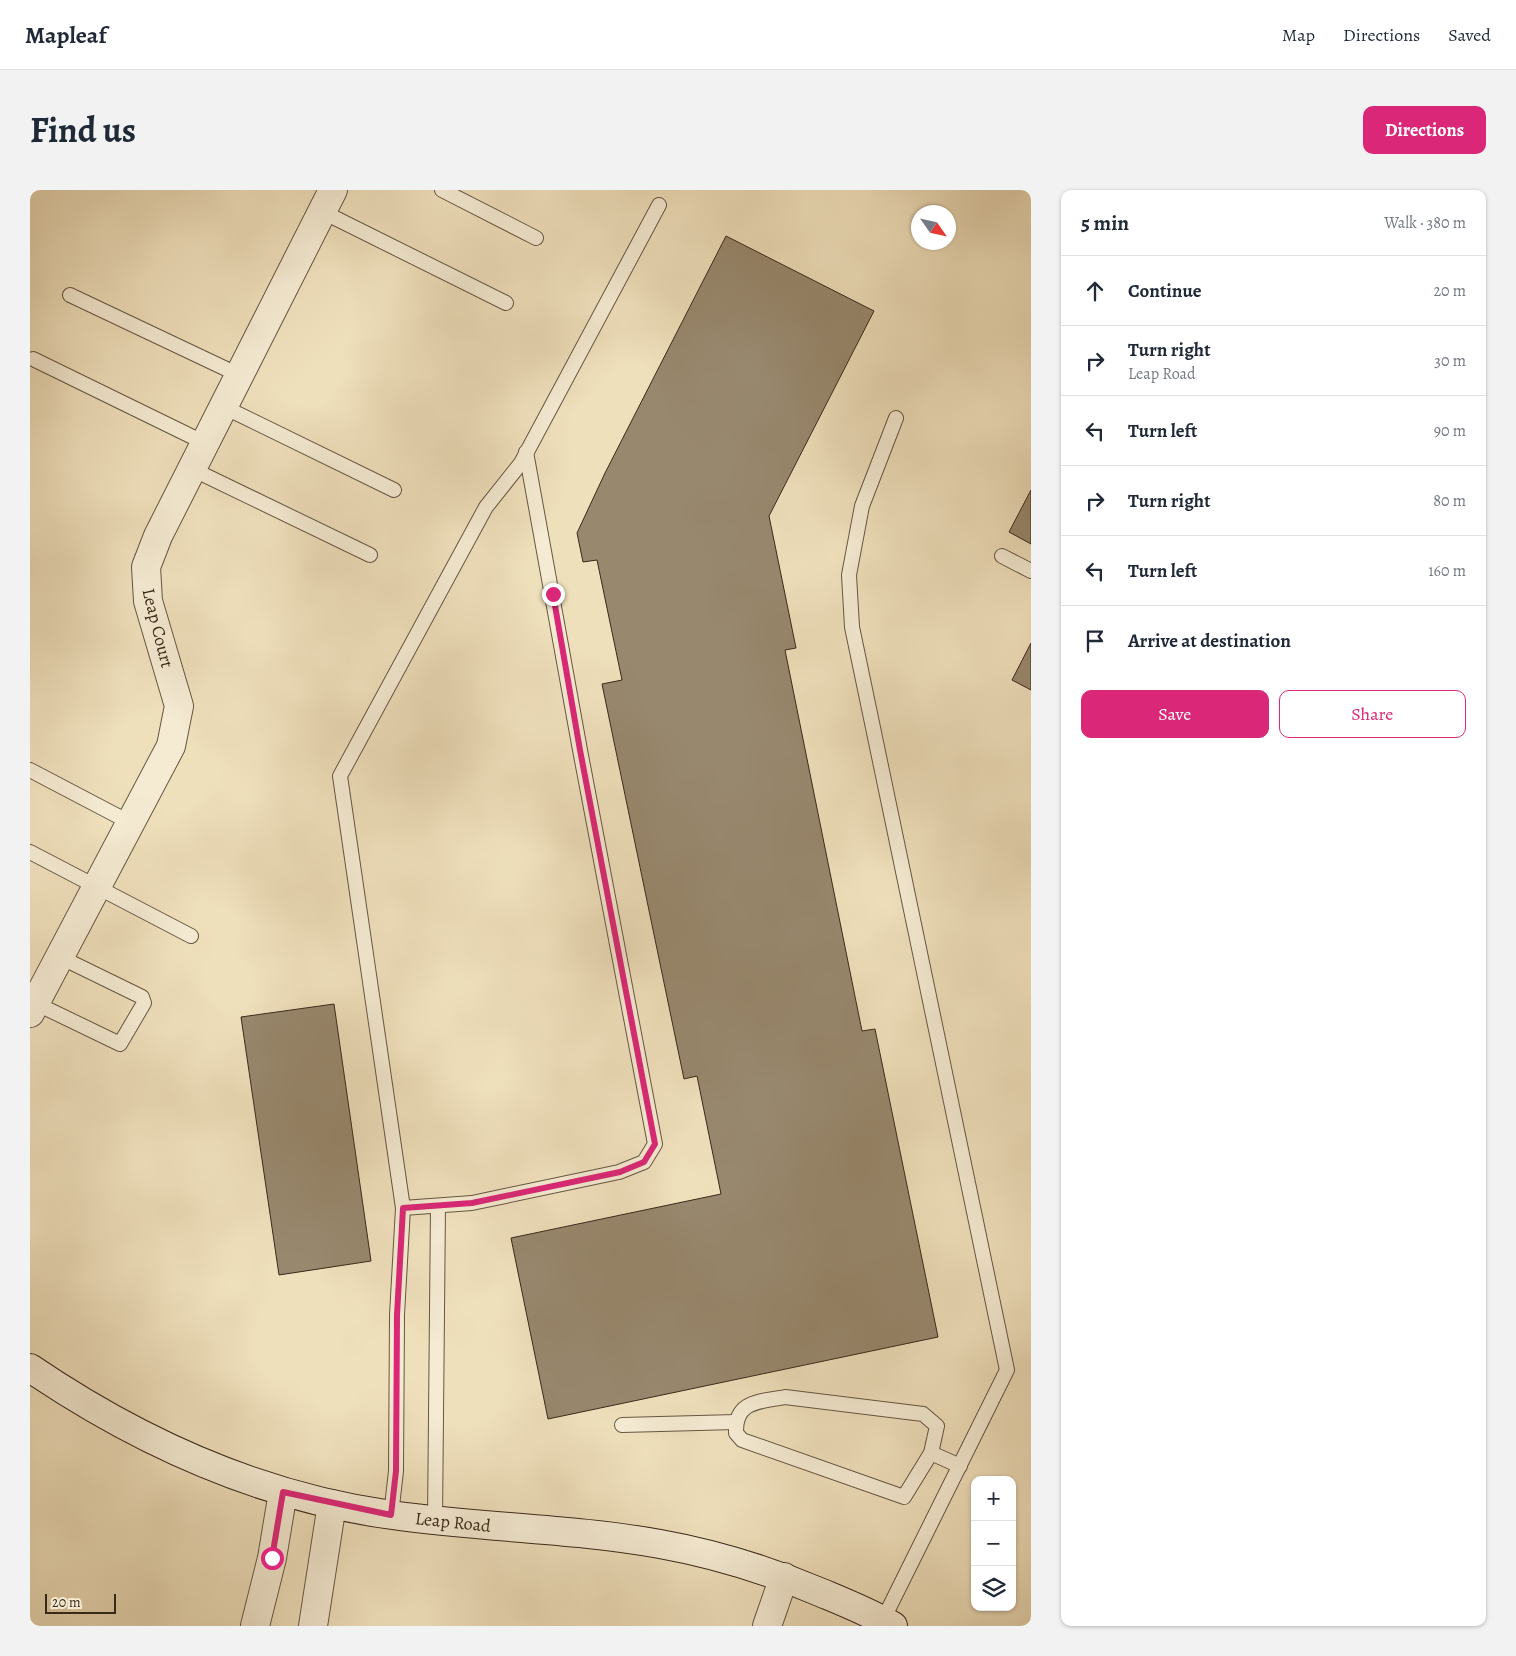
<!DOCTYPE html>
<meta charset="utf-8">
<style>
body{margin:0;font-family:Alegreya,serif;background:#f2f2f3;color:#1f2937}
.controls{position:absolute;right:15px;bottom:15px;display:grid;overflow:hidden;border-radius:10px;box-shadow:0 1px 4px #0004}
.controls button{width:45px;height:45px;display:grid;place-items:center;padding:0;border:0;border-bottom:1px solid #e0e1e3;background:#fff;color:#1f2937;font:25px sans-serif}
.compass{position:absolute;left:881px;top:15px;width:45px;height:45px;border-radius:50%;background:#fff;box-shadow:0 1px 4px #0004;rotate:124deg}
.scale{position:absolute;left:15px;bottom:12px;width:71px;box-sizing:border-box;padding-left:5px;border:2px solid #3a2819;border-top:0;font-size:14px;line-height:18px;white-space:nowrap;color:#3a2819;-webkit-text-stroke:4px #f5ebd3;paint-order:stroke}
.stop{position:absolute;width:15px;height:15px;margin:-11px;border:4px solid #db2777;border-radius:50%;background:#fff}
.stop.end{background:#db2777;border-color:#fff;box-shadow:0 1px 5px #0008}
.list{margin:0;padding:0;list-style:none}
h2{display:flex;justify-content:space-between;align-items:center;height:65px;margin:0;padding:0 20px;font-size:21px}
h2 small{font-size:16px;font-weight:400;color:#747a83}
.list li{display:grid;grid-template-columns:32px 1fr auto;gap:15px;align-items:center;box-sizing:border-box;height:70px;padding:0 20px;border-top:1px solid #e0e1e3}
.list b{display:block;font-size:19px;white-space:nowrap}
.list p{margin:0;font-size:16px;white-space:nowrap;color:#747a83}
.list em{font-size:16px;font-style:normal;color:#747a83}
.actions{display:flex;gap:10px;padding:15px 20px}
.actions a{flex:1;padding:11px 0;border:1px solid #db2777;border-radius:10px;text-align:center;font-size:18px;color:#db2777}
.actions .main{background:#db2777;color:#fff}
.icon{flex:none;width:28px;height:28px;fill:none;stroke:currentColor;stroke-width:2;stroke-linecap:round;stroke-linejoin:round}
.map{position:relative;flex:none;width:1001px;height:1436px;overflow:hidden;border-radius:10px}
header{display:flex;align-items:center;gap:30px;box-sizing:border-box;height:70px;padding:0 25px;background:#fff;border-bottom:1px solid #e0e1e3}
header strong{font-size:24px}
nav{display:flex;gap:28px;margin-inline-start:auto;font-size:18px}
.intro{display:flex;align-items:center;justify-content:space-between;box-sizing:border-box;height:120px;padding:0 30px}
h1{margin:0;font-size:35px}
.button{padding:12px 22px;border-radius:10px;background:#db2777;color:#fff;font-size:18px;font-weight:700}
main{display:flex;gap:30px;padding:0 30px}
aside{flex:1;background:#fff;border-radius:10px;box-shadow:0 1px 4px #0004}
.map>svg:first-child{display:block}
.building{fill:#98886e;stroke:#3a2819}
.lines{fill:none;stroke-linecap:round;stroke-linejoin:round}
.lane-casing{stroke:#675642;stroke-width:16}
.street-casing{stroke:#675642;stroke-width:30}
.secondary-casing{stroke:#3a2819;stroke-width:30}
.lane{stroke:#f5ebd3;stroke-width:14}
.street{stroke:#f5ebd3;stroke-width:28}
.secondary{stroke:#f5ebd3;stroke-width:28}
.route{stroke:#db2777;stroke-width:6}
.labels{text-anchor:middle;dominant-baseline:central;stroke-width:5;stroke-linejoin:round;paint-order:stroke}
.street-label{font-size:18px;fill:#3a2819;stroke:#f5ebd3}
</style>
<header>
<strong>Mapleaf</strong>
<nav><a>Map</a><a>Directions</a><a>Saved</a></nav>
</header>
<div class="intro"><h1>Find us</h1><a class="button">Directions</a></div>
<main>
<div class="map">
<svg width="1001" height="1436" viewBox="0 0 1001 1436">
<rect width="100%" height="100%" fill="#efe0bc"/>
<filter id="stains"><feTurbulence type="fractalNoise" baseFrequency=".004" numOctaves="4"/><feColorMatrix values="0 0 0 0 .2 0 0 0 0 .09 0 0 0 0 .02 0 0 0 .5 -.17"/></filter>
<radialGradient id="worn" r=".72"><stop offset=".6" stop-color="#630" stop-opacity="0"/><stop offset="1" stop-color="#630" stop-opacity=".3"/></radialGradient>
<g class="building">
<polygon points="696,46 844,121 739,326 766,458 755,460 832,841 845,839 908,1147 518,1229 481,1048 691,1004 667,886 654,889 572,494 592,490 567,370 553,372 547,343 575,283"/>
<polygon points="1001,300 1001,354 979,342"/>
<polygon points="1001,453 1001,500 982,490"/>
<polygon points="304,814 341,1071 249,1085 211,827"/>
</g>
<g class="lines">
<g class="lane-casing">
<g id="lane">
<polyline points="412,0 506,48"/>
<polyline points="291,21 476,113"/>
<polyline points="40,105 209,185"/>
<polyline points="3,169 175,253"/>
<polyline points="194,217 364,300"/>
<polyline points="162,279 340,365"/>
<polyline points="972,366 1001,381"/>
<polyline points="0,580 101,633"/>
<polyline points="0,662 161,746"/>
<polyline points="5,813 90,854 114,813 112,807 30,767"/>
<polyline points="373,1018 442,1013 589,982 614,972 625,954 550,560 496,262"/>
<path d="M755 1207 893 1224 907 1236 901 1263 874 1307 712 1250 706 1243C705 1210 730 1212 755 1207Z"/>
<polyline points="592,1235 706,1232"/>
<polyline points="901,1263 930,1276"/>
<polyline points="361,1325 366,1281 367,1125 373,1018 310,586 456,317 491,273 629,15"/>
<polyline points="405,1330 408,1016"/>
<polyline points="853,1430 977,1180 822,437 819,385 832,316 866,228"/>
</g>
</g>
<g class="street-casing">
<g id="street">
<polyline points="0,823 141,556 149,516 118,411 116,377 128,346 303,0"/>
<polyline points="225,1436 242,1368 253,1302"/>
<polyline points="283,1436 302,1314"/>
<polyline points="737,1436 754,1387"/>
</g>
</g>
<g class="secondary-casing">
<path id="secondary" d="M0 1178C109 1252 230 1307 362 1325 451 1338 542 1338 630 1354 686 1364 740 1381 792 1403 816 1413 841 1423 863 1436"/>
</g>
<use href="#lane" class="lane"/>
<use href="#street" class="street"/>
<use href="#secondary" class="secondary"/>
</g>
<g class="lines">
<polyline class="route" points="242,1368 253,1302 361,1325 366,1281 367,1125 373,1018 442,1013 590,982 614,972 625,954 550,560 523,404"/>
</g>
<g class="labels">
<g class="street-label">
<text transform="translate(128 438) rotate(76)">Leap Court</text>
<text transform="translate(423 1332) rotate(6)">Leap Road</text>
</g>
</g>
<rect width="100%" height="100%" filter="url(#stains)"/>
<rect width="100%" height="100%" fill="url(#worn)"/>
</svg>
<div class="controls">
<button>+</button>
<button>−</button>
<button><svg class="icon" aria-label="layers" viewBox="0 0 24 24"><path d="M12 4l9 5-9 5-9-5zM3 14l9 5 9-5"/></svg></button>
</div>
<svg class="compass" viewBox="-18 -18 36 36"><path d="M0-13l5 13h-10z" fill="#e53935"/><path d="M0 13l5-13h-10z" fill="#747a83"/></svg>
<div class="scale">20 m</div>
<div class="stop" style="left:242px;top:1368px"></div>
<div class="stop end" style="left:523px;top:404px"></div>
</div>
<aside>
<h2>5 min<small>Walk · 380 m</small></h2>
<ul class="list">
<li><svg class="icon" aria-label="ahead" viewBox="0 0 24 24"><path d="M12 20V5M6 11l6-6 6 6"/></svg><div><b>Continue</b></div><em>20 m</em></li>
<li><svg class="icon" aria-label="right" viewBox="0 0 24 24"><path d="M7 20v-9h11M14 6l5 5-5 5"/></svg><div><b>Turn right</b><p>Leap Road</p></div><em>30 m</em></li>
<li><svg class="icon" aria-label="left" viewBox="0 0 24 24"><path d="M17 20v-9H6M10 6l-5 5 5 5"/></svg><div><b>Turn left</b></div><em>90 m</em></li>
<li><svg class="icon" aria-label="right" viewBox="0 0 24 24"><path d="M7 20v-9h11M14 6l5 5-5 5"/></svg><div><b>Turn right</b></div><em>80 m</em></li>
<li><svg class="icon" aria-label="left" viewBox="0 0 24 24"><path d="M17 20v-9H6M10 6l-5 5 5 5"/></svg><div><b>Turn left</b></div><em>160 m</em></li>
<li><svg class="icon" aria-label="arrive" viewBox="0 0 24 24"><path d="M6 21V4h12l-3 4 3 4H6"/></svg><div><b>Arrive at destination</b></div></li>
</ul>
<div class="actions"><a class="main">Save</a><a>Share</a></div>
</aside>
</main>
